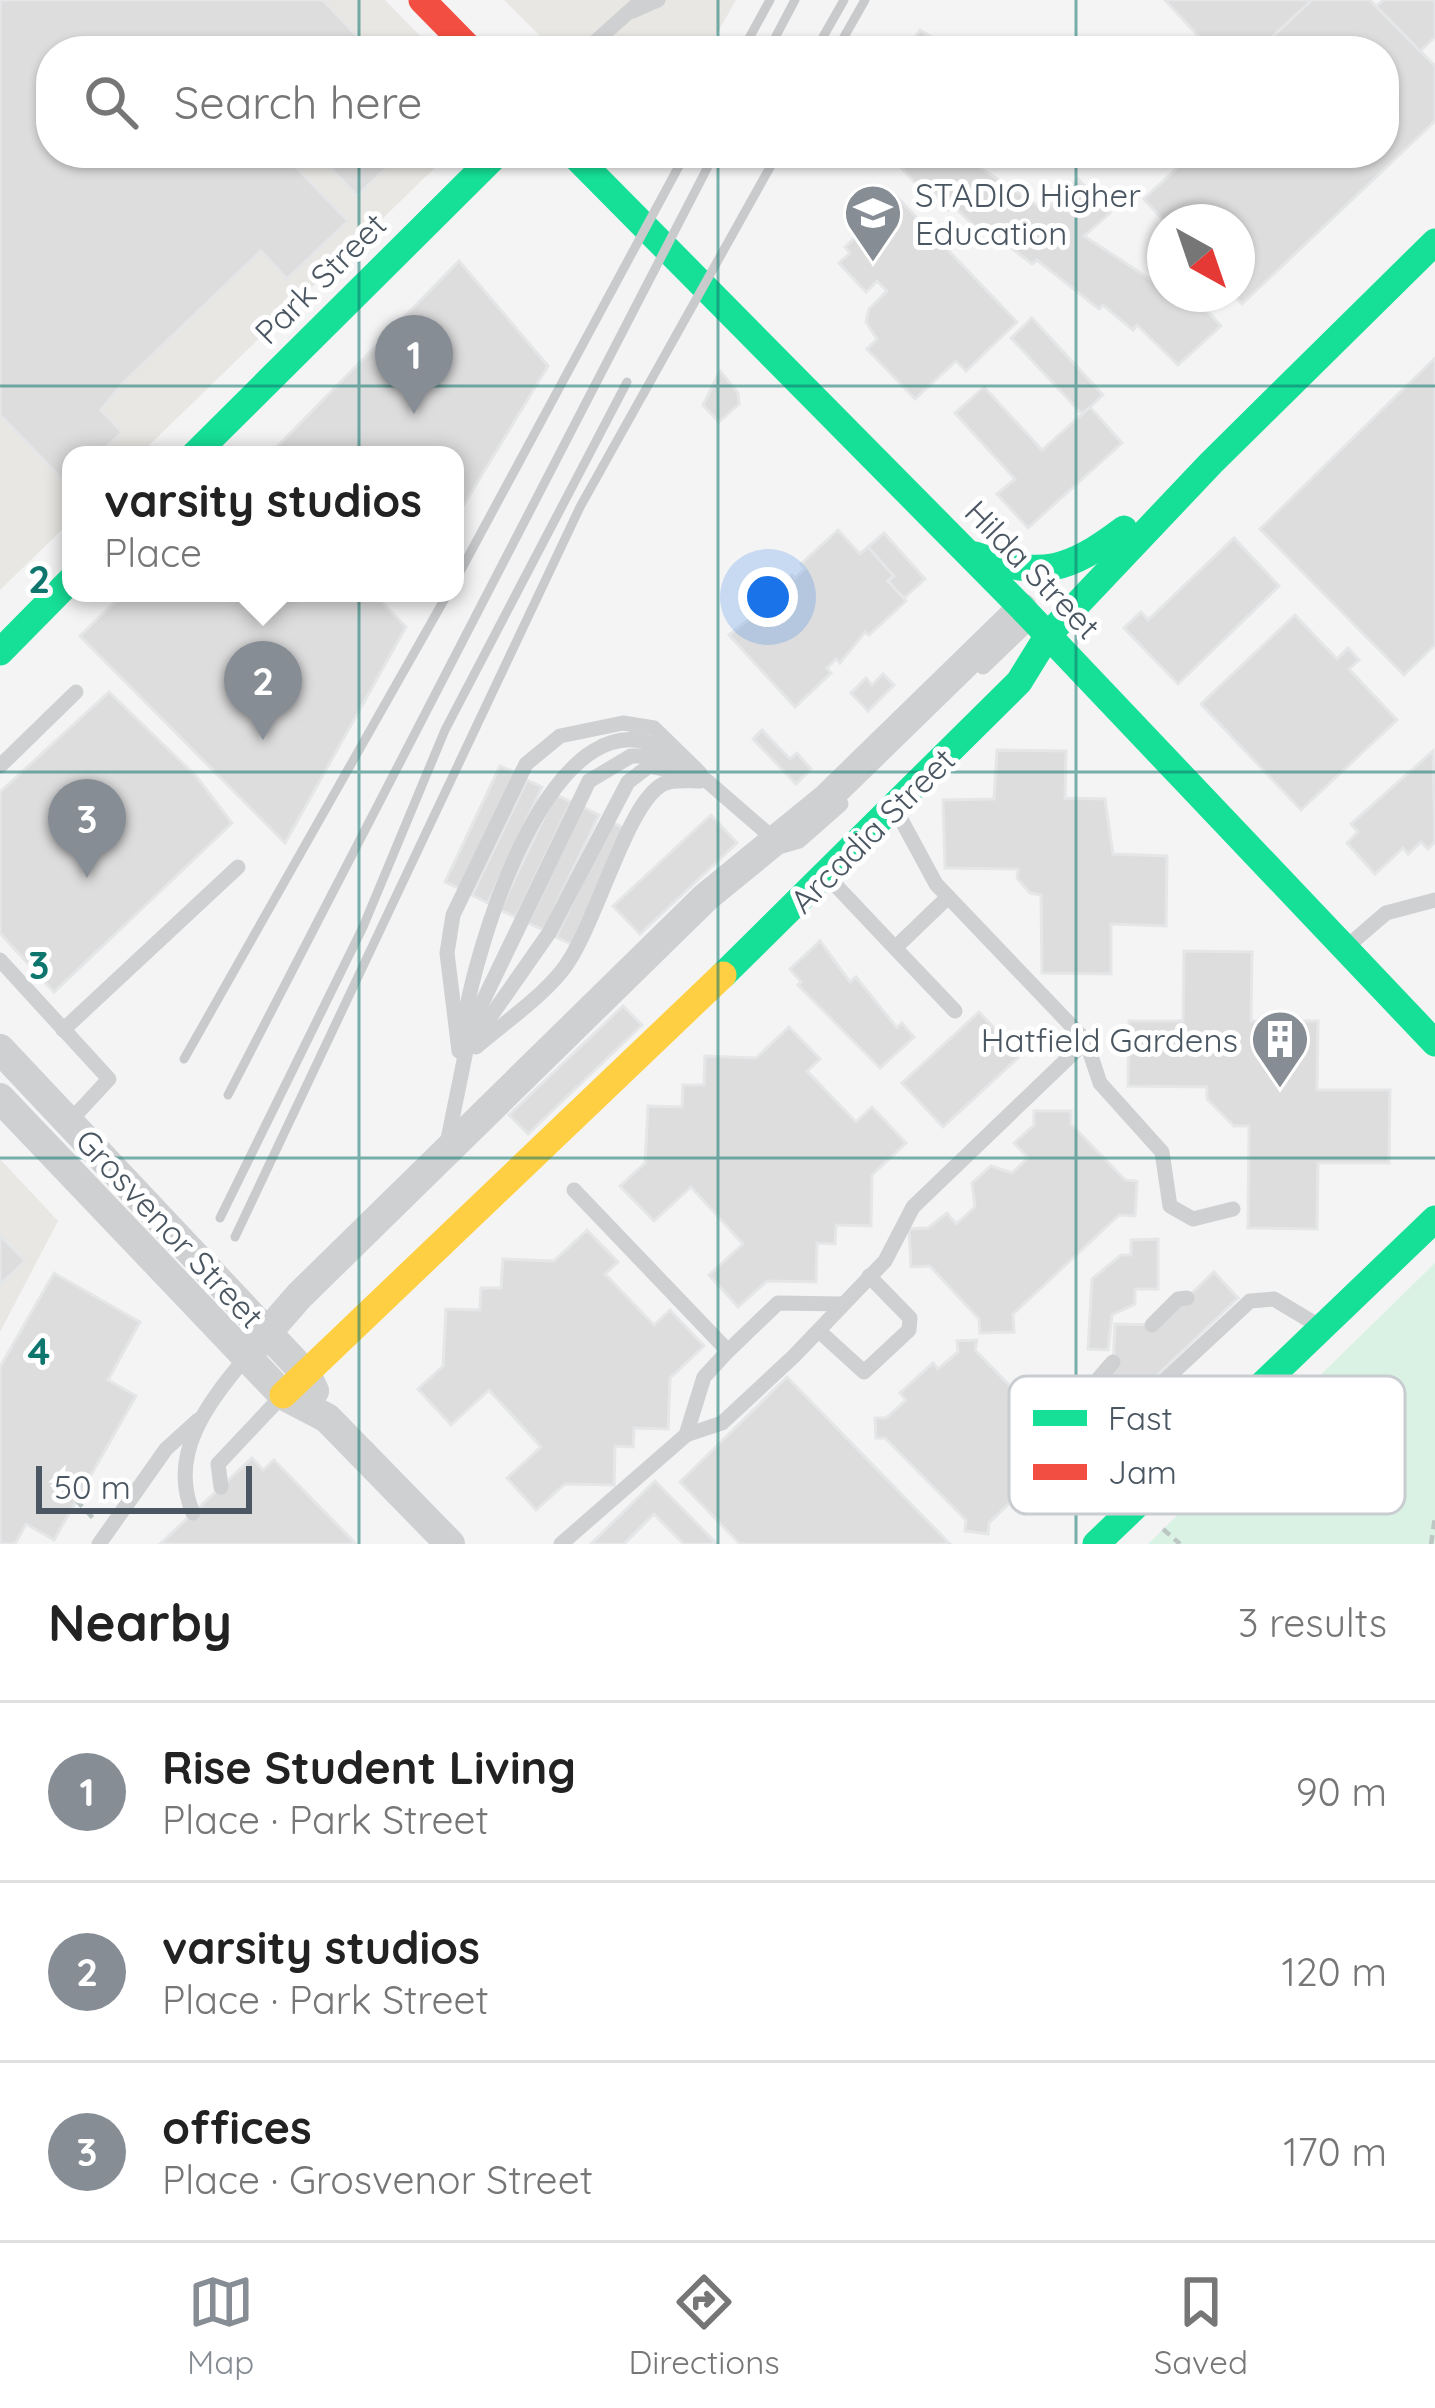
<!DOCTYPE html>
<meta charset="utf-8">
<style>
body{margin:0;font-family:Quicksand,sans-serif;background:#f6f6f6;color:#222}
.compass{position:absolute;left:1147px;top:204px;width:108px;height:108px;border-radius:50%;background:#fff;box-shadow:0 3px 9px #0004;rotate:140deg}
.scale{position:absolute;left:36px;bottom:30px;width:216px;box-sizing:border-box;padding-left:12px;border:6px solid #4a5661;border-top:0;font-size:33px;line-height:42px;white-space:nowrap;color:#4a5661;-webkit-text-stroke:9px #fff;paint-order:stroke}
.you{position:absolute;left:768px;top:597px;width:42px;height:42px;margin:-30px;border:9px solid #fff;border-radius:50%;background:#1a73e8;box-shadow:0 0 0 18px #1a73e833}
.badge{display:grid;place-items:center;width:78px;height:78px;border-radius:50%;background:#868d94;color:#fff;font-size:39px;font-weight:700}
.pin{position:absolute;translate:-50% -99px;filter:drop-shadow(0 3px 6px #0008)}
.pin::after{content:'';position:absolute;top:63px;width:42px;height:36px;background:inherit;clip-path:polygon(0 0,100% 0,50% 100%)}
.popup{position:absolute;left:62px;top:446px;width:402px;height:156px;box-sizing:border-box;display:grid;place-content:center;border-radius:24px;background:#fff;filter:drop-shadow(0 3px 9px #0005);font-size:39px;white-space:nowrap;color:#767676}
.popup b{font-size:45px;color:#222}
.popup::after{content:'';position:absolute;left:50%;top:100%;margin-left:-24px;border:24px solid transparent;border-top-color:#fff}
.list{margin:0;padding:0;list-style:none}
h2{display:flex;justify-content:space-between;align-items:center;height:156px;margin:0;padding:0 48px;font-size:51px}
h2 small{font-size:39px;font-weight:400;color:#767676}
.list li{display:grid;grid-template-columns:78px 1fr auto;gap:36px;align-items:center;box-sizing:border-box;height:180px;padding:0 48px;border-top:3px solid #e0e0e0}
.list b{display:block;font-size:45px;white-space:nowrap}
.list p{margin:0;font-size:39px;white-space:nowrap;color:#767676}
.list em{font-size:39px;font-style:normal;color:#767676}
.icon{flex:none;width:66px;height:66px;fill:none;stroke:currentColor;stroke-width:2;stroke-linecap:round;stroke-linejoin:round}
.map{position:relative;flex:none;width:1435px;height:1544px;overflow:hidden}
.search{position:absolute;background:#fff;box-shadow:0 3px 9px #0004;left:36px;right:36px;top:36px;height:132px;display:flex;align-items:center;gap:30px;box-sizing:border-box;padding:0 42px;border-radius:48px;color:#767676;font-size:45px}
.sheet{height:696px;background:#fff}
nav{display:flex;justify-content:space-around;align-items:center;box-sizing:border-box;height:168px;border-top:3px solid #e0e0e0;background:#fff;font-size:33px;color:#767676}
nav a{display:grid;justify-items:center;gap:6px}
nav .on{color:#868d94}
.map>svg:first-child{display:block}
.commercial{fill:#e8e7e3}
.green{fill:#d9f2e3}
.building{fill:#ddddde;stroke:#e5e6e7;stroke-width:3}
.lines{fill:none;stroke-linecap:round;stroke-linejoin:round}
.path{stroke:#bcc7c4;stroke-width:4.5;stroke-dasharray:9 6;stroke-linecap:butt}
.lane{stroke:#ced0d2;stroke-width:15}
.street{stroke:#ced0d2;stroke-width:30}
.fast{stroke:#16e098;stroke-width:27}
.slow{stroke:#ffcf43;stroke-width:27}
.jam{stroke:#f24e42;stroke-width:27}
.rail{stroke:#c9cacc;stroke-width:9}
.grid{fill:none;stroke:#0f766e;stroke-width:3;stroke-opacity:0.55}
.labels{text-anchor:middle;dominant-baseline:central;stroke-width:10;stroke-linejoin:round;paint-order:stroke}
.poi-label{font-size:33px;fill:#4a5661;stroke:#fff;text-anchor:start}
.street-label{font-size:33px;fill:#4a5661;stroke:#fff}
.key{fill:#fff;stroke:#c9ccd0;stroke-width:3}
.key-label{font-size:33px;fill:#4a5661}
.grid-label{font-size:39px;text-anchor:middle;font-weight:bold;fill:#0f766e;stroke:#fff;stroke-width:10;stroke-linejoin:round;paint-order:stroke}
</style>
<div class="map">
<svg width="1435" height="1544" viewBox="0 0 1435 1544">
<rect width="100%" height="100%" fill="#f4f4f4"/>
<g class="commercial">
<polygon points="0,0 385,0 435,51 51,51 51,153 450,153 139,455 71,455 71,521 0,590"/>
<polygon points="504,0 736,0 707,51 555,51"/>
<polygon points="0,1159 58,1221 0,1332"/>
</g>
<polygon class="green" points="1435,1263 1435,1544 1148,1544"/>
<g class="building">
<polygon points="0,0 323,0 371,51 51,51 51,153 302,153 292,163 348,221 287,279 261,251 123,383 101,410 122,432 98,455 71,455 67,484 0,415"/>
<polygon points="1165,0 1312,0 1257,51 1212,51"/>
<polygon points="1312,0 1370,0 1435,66 1435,121 1242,304 1232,294 1237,294 1237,222 1165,222 1144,199 1193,153 1384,153 1384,51 1257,51"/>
<polygon points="1384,0 1435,0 1435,37 1420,51 1376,6"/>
<polygon points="920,30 941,43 936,51 906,51"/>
<polygon points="317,153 402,153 357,196"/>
<polygon points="905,153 958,153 1046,211 1078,179 1110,213 1084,236 1153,281 1165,271 1165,294 1195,297 1221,326 1178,365 1137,325 1133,330 1103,305 1099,309 1037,260 1032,264 987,229 982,233 953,206 948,210 935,194 930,199 896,162"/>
<polygon points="897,197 1017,322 966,371 956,361 915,399 867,349 877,339 866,322 869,309 887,291 877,281 866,292 839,263 850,253 845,247"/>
<polygon points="459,261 548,366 455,519 455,455 269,455"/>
<polygon points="1032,318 1103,395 1082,414 1011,338"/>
<polygon points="1435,358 1435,645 1404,675 1260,529"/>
<polygon points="720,371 738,393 739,404 719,422 703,405"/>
<polygon points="984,387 1042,450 1090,407 1122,443 1028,528 997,494 1015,479 955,413"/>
<polygon points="838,530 860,554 868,547 894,576 888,581 906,601 869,635 865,632 840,663 836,659 827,668 831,673 795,707 729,635 777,597 772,593 792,575 795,578 805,569 801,564"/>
<polygon points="884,533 925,579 904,598 888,581 894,576 868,547"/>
<polygon points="1234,538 1279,586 1178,684 1124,628 1141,612 1148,620"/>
<polygon points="124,593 373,593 406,627 285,843 80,636"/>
<polygon points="1295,615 1337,659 1348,648 1359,660 1349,669 1397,720 1301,810 1201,704"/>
<polygon points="883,674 894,685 868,711 851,693 866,678 872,685"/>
<polygon points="109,692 196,776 232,823 54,992 0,933 0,792"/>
<polygon points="762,730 790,759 797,753 811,769 796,784 753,739"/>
<polygon points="997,750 1066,751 1065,798 1105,799 1113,854 1167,856 1166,926 1111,924 1111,974 1042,973 1041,895 1030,893 1017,878 1018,869 945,868 943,800 994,799"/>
<polygon points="1433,751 1435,842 1428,849 1421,842 1408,854 1403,848 1375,874 1347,843 1358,832 1351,824"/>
<polygon points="500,766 516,773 461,889 445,882"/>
<polygon points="527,780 542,787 488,903 472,895"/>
<polygon points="555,794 571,802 516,917 500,910"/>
<polygon points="583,807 599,815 544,930 528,923"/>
<polygon points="711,815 737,843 640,934 613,906"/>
<polygon points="611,822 627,829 573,945 556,937"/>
<polygon points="820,941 850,982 856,977 897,1028 902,1023 914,1037 880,1068 798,985 801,982 790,969"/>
<polygon points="1184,951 1252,952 1251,1021 1318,1021 1317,1090 1390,1090 1389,1163 1318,1163 1317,1229 1248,1228 1249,1126 1234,1126 1207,1099 1207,1087 1128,1086 1129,1021 1183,1021"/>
<polygon points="623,1006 642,1025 528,1134 509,1115"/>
<polygon points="979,1012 1020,1056 943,1127 902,1083"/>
<polygon points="789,1027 820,1059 807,1071 856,1122 872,1107 906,1143 872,1175 871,1226 836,1225 835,1244 817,1243 816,1282 767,1281 738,1307 709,1275 743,1244 691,1187 654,1221 620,1186 645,1163 648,1106 682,1107 683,1085 704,1085 705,1056 756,1058"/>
<polygon points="1034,1111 1071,1111 1071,1124 1125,1180 1137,1181 1135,1216 1119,1215 1013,1314 1014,1332 980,1333 979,1319 930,1266 911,1267 909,1229 928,1228 947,1213 956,1224 975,1207 972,1183 991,1166 1012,1173 1028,1158 1014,1143 1034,1125"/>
<polygon points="587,1230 618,1262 605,1274 654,1325 670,1310 704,1346 670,1378 668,1429 634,1428 633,1447 615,1446 614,1485 565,1484 536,1510 507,1478 541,1447 489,1390 451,1425 418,1389 443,1366 446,1309 480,1310 481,1288 501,1288 503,1259 554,1261"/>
<polygon points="0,1235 25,1261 0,1285"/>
<polygon points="1158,1239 1158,1289 1135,1289 1135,1304 1112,1315 1108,1350 1088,1349 1092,1279 1121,1255 1131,1255 1131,1240"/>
<polygon points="1214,1272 1238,1298 1113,1417 1088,1392 1113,1368 1115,1324 1158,1325"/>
<polygon points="54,1273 140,1322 108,1380 136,1396 54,1540 26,1524 15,1544 0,1544 0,1367"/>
<polygon points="977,1340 975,1350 1057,1434 1067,1434 1068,1455 1059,1455 989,1523 988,1534 965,1531 966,1520 885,1438 876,1438 875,1418 886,1418 906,1400 900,1393 933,1363 938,1369 958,1352 957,1341"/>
<polygon points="787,1377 950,1544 740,1544 680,1482"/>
<polygon points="1054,1381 1069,1397 1053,1411 1039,1394"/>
<polygon points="252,1458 263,1470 274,1460 356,1544 160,1544"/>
<polygon points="655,1481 717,1544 684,1544 654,1514 624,1544 591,1544"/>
</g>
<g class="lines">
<g class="path">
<polyline points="76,1500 93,1518"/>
<polyline points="1163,1529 1180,1544"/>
<polyline points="1431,1544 1435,1517"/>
</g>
<g class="lane">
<polyline points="633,11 658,0"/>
<polyline points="585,51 642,0"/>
<polyline points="983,667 1031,621"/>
<polyline points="0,766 76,692"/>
<polyline points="897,812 936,884 1086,1041 1100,1083 1162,1152 1170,1206 1193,1219 1233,1209"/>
<polyline points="827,876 895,948"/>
<polyline points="948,897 895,948 955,1011"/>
<polyline points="1350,944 1386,913 1435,900"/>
<polyline points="0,960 109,1079 70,1121"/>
<polyline points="63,1030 238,867"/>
<path d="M463 1033C471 955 557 667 675 757"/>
<polyline points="472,1043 549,933 628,782 649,766 671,770"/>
<path d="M476 1047C504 1023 538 1000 561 972 595 932 625 804 663 784 673 779 688 781 700 781"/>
<polyline points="459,1051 447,953 453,915 526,764 560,736 623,723 654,728 700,773"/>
<polyline points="446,1149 471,1026 589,781 631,756 658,756 707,781 782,846 799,841 841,804"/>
<polyline points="574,1190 728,1351 778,1303 842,1304"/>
<polyline points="1152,1325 1178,1299 1187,1298"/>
<polyline points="819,1331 864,1372 909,1330 910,1318 869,1276"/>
<polyline points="1113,1362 1081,1399 1156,1479"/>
<polyline points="1110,1431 1250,1301 1274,1299 1314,1323"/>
<polyline points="686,1435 722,1423 794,1356 885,1261 913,1207 1086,1041"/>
<polyline points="221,1487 218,1464 281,1397"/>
<path d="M193 1513C167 1453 210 1401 246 1357"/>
<polyline points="99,1544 166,1449 198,1420"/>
<polyline points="561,1544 686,1435 704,1377 728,1351"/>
</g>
<g class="street">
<polyline points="0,1049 306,1374 314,1391"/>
<polyline points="0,1098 283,1395 327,1418 450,1544"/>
<polyline points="246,1357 299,1296 706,897 827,798 1022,608"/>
</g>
<g class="fast">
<polyline points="572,153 1022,608 1435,1043"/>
<polyline points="194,455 498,153"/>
<path d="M975 555C1042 579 1068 571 1124 529"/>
<polyline points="0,652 71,580"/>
<polyline points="723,975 1019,682 1048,635 1211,463 1435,242"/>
<polyline points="1096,1544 1435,1219"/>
</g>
<polyline class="slow" points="283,1395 723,975"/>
<polyline class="jam" points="422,0 472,51"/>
<g class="rail">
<polyline points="742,51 770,0"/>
<polyline points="768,51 795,0"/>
<polyline points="815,51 844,0"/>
<polyline points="836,51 865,0"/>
<polyline points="455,581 686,153"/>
<polyline points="184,1059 448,593"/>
<polyline points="228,1095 715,153"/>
<polyline points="220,1218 363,927 445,730 627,382"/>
<polyline points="235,1237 580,507 778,153"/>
</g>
</g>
<path class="grid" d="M359 0V51M718 0V51M1076 0V51M359 153V1544M718 153V1544M1076 153V1544M0 386H1435M0 772H1435M0 1158H1435"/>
<defs>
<g id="university-pin" transform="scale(3)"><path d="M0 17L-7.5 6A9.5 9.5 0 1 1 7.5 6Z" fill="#868d94" stroke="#fff"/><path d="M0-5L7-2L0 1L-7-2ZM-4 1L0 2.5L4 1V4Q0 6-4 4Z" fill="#fff"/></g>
<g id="building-pin" transform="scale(3)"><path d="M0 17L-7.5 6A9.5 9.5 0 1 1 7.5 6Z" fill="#868d94" stroke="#fff"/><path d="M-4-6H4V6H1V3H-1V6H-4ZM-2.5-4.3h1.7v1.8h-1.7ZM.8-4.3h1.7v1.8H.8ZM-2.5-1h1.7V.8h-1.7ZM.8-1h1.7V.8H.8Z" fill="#fff"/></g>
</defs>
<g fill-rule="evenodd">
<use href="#university-pin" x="873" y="213"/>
<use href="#building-pin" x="1280" y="1039"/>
</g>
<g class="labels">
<g class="poi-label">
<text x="915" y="194">STADIO Higher<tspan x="915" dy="38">Education</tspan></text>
<text x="1238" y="1039" text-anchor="end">Hatfield Gardens</text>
</g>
<g class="street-label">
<text transform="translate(320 278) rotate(-45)">Park Street</text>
<text transform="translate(1033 569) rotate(46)">Hilda Street</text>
<text transform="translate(872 830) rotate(-45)">Arcadia Street</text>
<text transform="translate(170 1228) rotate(47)">Grosvenor Street</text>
</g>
</g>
<rect x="1009" y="1376" width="396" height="138" rx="18" class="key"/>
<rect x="1033" y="1410" width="54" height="16" fill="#16e098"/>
<rect x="1033" y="1464" width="54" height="16" fill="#f24e42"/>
<g class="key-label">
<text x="1108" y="1430">Fast</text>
<text x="1108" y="1484">Jam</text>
</g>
<g class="grid-label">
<text x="39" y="593">2</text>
<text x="39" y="979">3</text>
<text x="39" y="1365">4</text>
</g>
</svg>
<svg class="compass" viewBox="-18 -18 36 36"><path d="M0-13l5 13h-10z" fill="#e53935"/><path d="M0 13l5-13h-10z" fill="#767676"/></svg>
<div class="scale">50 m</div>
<div class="you"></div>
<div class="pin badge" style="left:414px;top:414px">1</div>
<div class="pin badge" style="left:263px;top:740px">2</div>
<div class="popup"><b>varsity studios</b>Place</div>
<div class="pin badge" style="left:87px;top:878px">3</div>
<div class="search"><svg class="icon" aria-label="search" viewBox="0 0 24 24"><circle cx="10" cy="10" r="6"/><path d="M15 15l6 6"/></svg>Search here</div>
</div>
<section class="sheet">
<h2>Nearby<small>3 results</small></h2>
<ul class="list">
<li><span class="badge">1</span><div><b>Rise Student Living</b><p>Place · Park Street</p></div><em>90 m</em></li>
<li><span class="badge">2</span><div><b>varsity studios</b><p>Place · Park Street</p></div><em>120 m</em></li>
<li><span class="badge">3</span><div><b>offices</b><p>Place · Grosvenor Street</p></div><em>170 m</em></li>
</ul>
</section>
<nav>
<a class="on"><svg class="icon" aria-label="map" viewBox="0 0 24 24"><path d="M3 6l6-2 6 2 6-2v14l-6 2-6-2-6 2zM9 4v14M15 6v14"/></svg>Map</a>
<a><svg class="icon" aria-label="directions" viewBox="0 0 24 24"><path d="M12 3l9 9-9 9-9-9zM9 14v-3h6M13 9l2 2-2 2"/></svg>Directions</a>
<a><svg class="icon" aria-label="saved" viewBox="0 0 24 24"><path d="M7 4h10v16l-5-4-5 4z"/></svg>Saved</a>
</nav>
